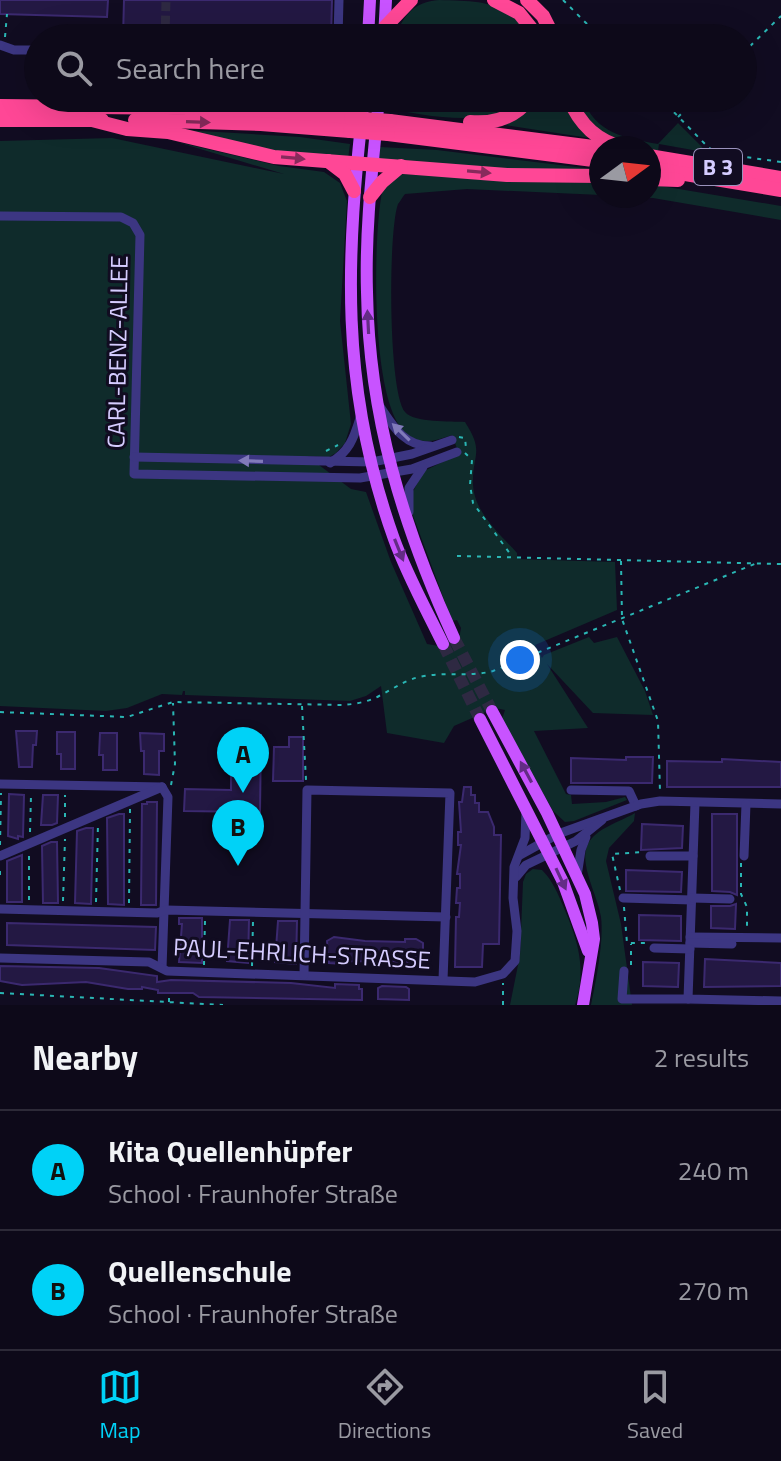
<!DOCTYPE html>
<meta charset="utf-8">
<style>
body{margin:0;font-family:"Titillium Web",sans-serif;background:#1b1726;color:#f1f3f6}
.compass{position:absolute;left:589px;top:136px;width:72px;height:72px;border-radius:50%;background:#0d0919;box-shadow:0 8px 32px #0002;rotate:75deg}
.you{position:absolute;left:520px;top:660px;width:28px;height:28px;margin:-20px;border:6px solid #fff;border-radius:50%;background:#1a73e8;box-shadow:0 0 0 12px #1a73e833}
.badge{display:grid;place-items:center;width:52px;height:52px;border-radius:50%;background:#00d2f7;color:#111;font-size:26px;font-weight:700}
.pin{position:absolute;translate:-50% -66px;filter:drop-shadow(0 2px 4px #0008)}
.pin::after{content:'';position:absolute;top:42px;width:28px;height:24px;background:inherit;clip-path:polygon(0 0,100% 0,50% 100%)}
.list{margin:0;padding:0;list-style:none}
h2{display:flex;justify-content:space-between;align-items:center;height:104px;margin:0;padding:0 32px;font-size:34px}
h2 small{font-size:26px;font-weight:400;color:#9a9aa2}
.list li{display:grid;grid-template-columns:52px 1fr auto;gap:24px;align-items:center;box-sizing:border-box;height:120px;padding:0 32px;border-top:2px solid #2d2a38}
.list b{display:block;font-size:30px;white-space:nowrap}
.list p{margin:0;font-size:26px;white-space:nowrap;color:#9a9aa2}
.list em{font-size:26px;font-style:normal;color:#9a9aa2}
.icon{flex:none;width:44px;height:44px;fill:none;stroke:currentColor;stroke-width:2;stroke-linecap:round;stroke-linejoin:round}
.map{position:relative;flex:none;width:781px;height:1005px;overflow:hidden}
.search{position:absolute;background:#0d0919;box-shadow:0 8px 32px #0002;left:24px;right:24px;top:24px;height:88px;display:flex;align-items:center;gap:20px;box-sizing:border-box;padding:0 28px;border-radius:44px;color:#9a9aa2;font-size:30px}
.sheet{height:344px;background:#0d0919}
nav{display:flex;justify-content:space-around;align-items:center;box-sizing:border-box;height:112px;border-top:2px solid #2d2a38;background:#0d0919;font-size:22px;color:#9a9aa2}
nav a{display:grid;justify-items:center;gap:4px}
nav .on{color:#00d2f7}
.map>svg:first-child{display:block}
.green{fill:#0f2b2b}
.building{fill:#231843;stroke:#3b296f;stroke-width:2}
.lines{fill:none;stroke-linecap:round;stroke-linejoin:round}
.minor-tunnel{stroke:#2e2942;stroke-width:9;stroke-dasharray:9 4.5;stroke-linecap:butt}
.major-tunnel{stroke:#2e2942;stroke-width:12;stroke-dasharray:12 6;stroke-linecap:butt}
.path{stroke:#2ab6b4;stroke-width:2;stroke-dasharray:4 6;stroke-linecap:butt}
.minor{stroke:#3c3682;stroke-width:9}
.major{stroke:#c853ff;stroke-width:12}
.highway{stroke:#ff4796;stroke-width:14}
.highway-bridge{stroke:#ff4796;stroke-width:14}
.oneway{fill:#882a5c}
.oneway2{fill:#632c85}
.oneway3{fill:#817aba}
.labels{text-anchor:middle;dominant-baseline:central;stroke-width:6;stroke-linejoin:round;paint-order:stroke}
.shield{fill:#110c21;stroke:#9a92bc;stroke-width:2}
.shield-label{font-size:22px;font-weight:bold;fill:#d5ccff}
.street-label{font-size:24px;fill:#d5ccff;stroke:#110c21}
</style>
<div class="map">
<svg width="781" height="1005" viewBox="0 0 781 1005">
<rect width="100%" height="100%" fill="#110c21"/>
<g class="green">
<path d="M439 0C481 1 508 1 533 38H395C403 15 414 2 439 0Z"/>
<path d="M387 98H522C494 131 424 115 385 108Z"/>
<polygon points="535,98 562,98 571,117 589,138 498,124"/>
<path d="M573 98H582C596 134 625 138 658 144L678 123 702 147 704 152 659 144 658 151C615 145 597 138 573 98Z"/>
<polygon points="183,130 300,137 350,144 348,159 274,151"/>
<path d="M112 138 284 174 177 142 279 166 324 172 340 183 347 201 340 321 351 424 345 443 336 453 329 457 307 456 351 489 366 492 391 562 427 644 439 646 459 639 461 628 457 620 452 621 412 513 411 495 424 471 459 454 452 435C435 441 421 446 406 433 370 404 373 237 382 192L386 184 402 174 601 182V195L467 189 405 194C404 195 399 203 398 204 388 231 388 392 405 412 414 423 451 421 465 422 485 453 472 454 473 484 474 512 499 533 517 553V559L615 562 617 610 535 645 542 658 544 655 589 637 594 643 617 637 645 691 653 715 593 713 547 664 588 728 534 731 566 794 571 795 572 804 606 802 625 797 627 800 574 821 565 822 553 811 502 719 505 710 495 708 454 726 444 743 387 733 381 686 366 696 350 701 185 695V691H183L182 695 162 694 127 708 106 711 0 706V141Z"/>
<polygon points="380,147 437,150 601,170 515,171 379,161"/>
<polygon points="649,184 781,206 781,220 653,198 617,196 649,196"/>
<path d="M635 813 634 821 609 848 606 861 621 924 632 1005H591C596 981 604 941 601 917 598 896 578 863 588 844 596 828 620 822 635 813Z"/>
<path d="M533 869 542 870C553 881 558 894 564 908 578 941 587 970 575 1005H510L520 955 523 882 526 874Z"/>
</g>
<g class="building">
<polygon points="0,0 108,0 107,17 0,14"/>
<polygon points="124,0 332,0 331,38 123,38"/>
<polygon points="16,731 37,731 36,745 33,745 32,767 19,767"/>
<polygon points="57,732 75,732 75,769 61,769 61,754 57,754"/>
<polygon points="100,733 117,733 117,770 103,770 103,755 99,755"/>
<polygon points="140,733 164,734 164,751 159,751 159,775 144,774 144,751 141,751"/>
<polygon points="231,734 261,735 260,812 184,811 185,789 231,790"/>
<polygon points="289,737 303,737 303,781 273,781 274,747 289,747"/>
<polygon points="626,757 653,757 652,783 571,783 571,758 626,760"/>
<polygon points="722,759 781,762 781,787 667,787 667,761 722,762"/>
<polygon points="464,787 471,787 471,795 475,795 475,803 479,803 479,812 488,812 494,827 494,835 501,835 499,944 483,944 482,967 455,967 456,917 459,917 460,903 456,903 457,888 460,888 460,874 457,874 461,845 458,845 458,832 461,832 459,802 462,802"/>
<polygon points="9,794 24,795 23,837 18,836 18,839 8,836"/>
<polygon points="43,795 58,795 57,823 52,825 41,825"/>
<polygon points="147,802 157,802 156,905 141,905 142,804 147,804"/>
<polygon points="119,814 124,814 124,905 108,904 107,818"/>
<polygon points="712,814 737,814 737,895 730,892 712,891"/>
<polygon points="642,824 683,826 682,848 641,850"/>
<polygon points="86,828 93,828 91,904 75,903 77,831"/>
<polygon points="51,842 57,842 58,903 43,903 42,846"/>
<polygon points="22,855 22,902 7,902 7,861"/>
<polygon points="626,870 682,872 681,892 626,891"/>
<polygon points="736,904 735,929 711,928 711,906 730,906"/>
<polygon points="639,915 681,916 681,941 639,940"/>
<polygon points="179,918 202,918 202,963 179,962 182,924 179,924"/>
<polygon points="230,920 249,920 248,963 227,961"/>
<polygon points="278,921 297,921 296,964 275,962"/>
<polygon points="7,923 156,927 155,950 7,945"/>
<polygon points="334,937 365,941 405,942 405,939 416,939 423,943 423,964 407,966 407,962 343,961 343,964 329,963 327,941"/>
<polygon points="705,959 781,963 781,986 704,987"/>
<polygon points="643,962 679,963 678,987 643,986"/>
<polygon points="0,966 99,968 157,976 157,982 171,980 291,983 335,988 335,984 359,985 359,989 362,989 362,1000 199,997 193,993 158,993 158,990 142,987 142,989 128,989 86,982 22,985 0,981"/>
<polygon points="382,986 406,987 409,989 409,1000 378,999 378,988"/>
</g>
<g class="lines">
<polyline class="minor-tunnel" points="165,38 166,0"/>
<g class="major-tunnel">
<polyline points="454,638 492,711"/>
<polyline points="443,644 480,719"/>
</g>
<g class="path">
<polyline points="563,0 601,38"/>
<polyline points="5,37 7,14"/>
<polyline points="743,53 781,16"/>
<polyline points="660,98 708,147 717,153 781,162"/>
<polyline points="678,117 697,98"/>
<polyline points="459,437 465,438 466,448"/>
<polyline points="326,451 338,445"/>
<polyline points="465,453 472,460 470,485 473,503 511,555"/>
<polyline points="457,556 781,564"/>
<polyline points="621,561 622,619 658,721 660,792"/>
<polyline points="302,706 306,780"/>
<path d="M0 712 127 717 173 702 343 705C355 704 368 702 379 696 395 688 406 679 424 676 447 672 471 677 493 671L757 563"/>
<polyline points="171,785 175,764 173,703"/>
<polyline points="65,817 65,795"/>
<polyline points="30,832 31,795"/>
<polyline points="0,845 1,793"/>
<polyline points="741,863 741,894 747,907 747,927"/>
<polyline points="0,875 0,865"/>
<polyline points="620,890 612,854 644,852"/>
<polyline points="29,900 29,855"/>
<polyline points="63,901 65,839"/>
<polyline points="96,902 98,824"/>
<polyline points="129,903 130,809"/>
<polyline points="624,907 627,943 645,943"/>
<polyline points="204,965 205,920"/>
<polyline points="631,965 631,944"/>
<polyline points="252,966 253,921"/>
<polyline points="0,993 223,1005"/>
<polyline points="169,1002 169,993"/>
<polyline points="503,1005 503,983"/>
</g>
<g class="minor">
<polyline points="338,38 339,0"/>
<polyline points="0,45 14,50 38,50"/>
<polyline points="0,216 121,217 133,223 140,235 134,474 360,478 412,469 457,452"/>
<path d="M379 405C392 424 403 446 430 446"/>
<polyline points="134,457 372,462 412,454 452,440"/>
<path d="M330 463C349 452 354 438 360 418"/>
<polyline points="409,512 409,488 423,467"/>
<polyline points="0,784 162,787"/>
<polyline points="162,787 168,797 162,968"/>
<polyline points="571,790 629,791 636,806"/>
<polyline points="695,803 688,999 781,1001"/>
<polyline points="520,855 558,834 641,804 660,801 781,804"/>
<polyline points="0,856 162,787"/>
<polyline points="650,856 693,856"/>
<polyline points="744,856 746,804"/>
<polyline points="577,876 581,850 586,837"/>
<polyline points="516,877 526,865 576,841 602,820"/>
<polyline points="623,898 692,900"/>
<polyline points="692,898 730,899"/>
<polyline points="0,909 157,913 166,910 446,917"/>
<polyline points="690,937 781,938"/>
<polyline points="690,943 732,944"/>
<polyline points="654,948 690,949"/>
<polyline points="0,958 149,962 167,971 475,982 503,974 515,961 517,931 513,898 514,867 525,838 526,812"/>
<polyline points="624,971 622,999 688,999"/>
<polyline points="304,975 307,790 450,793 443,980"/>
</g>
<g class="major">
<polyline points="368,38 370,0"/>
<polyline points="384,38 386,0"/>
<path d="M364 98C346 256 339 386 394 539 407 575 426 609 443 644"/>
<path d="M379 98C373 163 365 228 367 292 369 417 403 526 454 638"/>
<polyline points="492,711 547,813 585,894 592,923 594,939 583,1005"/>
<polyline points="480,719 563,882 588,951"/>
</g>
<g class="highway">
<polyline points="494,0 519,13 539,38"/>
<polyline points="527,0 543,16 554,38"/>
<polyline points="385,27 411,0"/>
<path d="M569 98C579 124 598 142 625 148"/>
<polyline points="0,106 188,108 351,118"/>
<polyline points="0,120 102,120"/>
<polyline points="92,120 127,129 168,132 274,157 507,175 601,176"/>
<polyline points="135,120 261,124 350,131"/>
<polyline points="390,121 601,148"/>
<path d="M470 122C494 124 515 118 530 98"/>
<polyline points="388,134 601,161"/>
<polyline points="649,156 781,178"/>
<polyline points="328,161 345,174 354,191"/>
<polyline points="649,168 781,190"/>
<polyline points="649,179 678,180"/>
<polyline points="370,197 382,182 401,166"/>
</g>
<g class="highway-bridge">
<polyline points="351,118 390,121"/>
<polyline points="350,131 388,134"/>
</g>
</g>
<defs><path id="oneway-solid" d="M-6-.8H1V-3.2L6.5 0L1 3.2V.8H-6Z" transform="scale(2)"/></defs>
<g class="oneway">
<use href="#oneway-solid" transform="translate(198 122) rotate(2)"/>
<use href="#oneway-solid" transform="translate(293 158) rotate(5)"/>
<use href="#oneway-solid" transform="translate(479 172) rotate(5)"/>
</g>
<g class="oneway2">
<use href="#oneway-solid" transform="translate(368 322) rotate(-93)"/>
<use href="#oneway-solid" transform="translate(399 550) rotate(68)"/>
<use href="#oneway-solid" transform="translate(526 772) rotate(-118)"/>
<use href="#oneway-solid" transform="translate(561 879) rotate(65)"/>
</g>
<g class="oneway3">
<use href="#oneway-solid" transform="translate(401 432) rotate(-136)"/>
<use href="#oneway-solid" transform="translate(251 461) rotate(-178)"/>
</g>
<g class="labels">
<rect class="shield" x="694" y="149" width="48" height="36" rx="6"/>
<g class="shield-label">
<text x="718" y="167">B 3</text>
</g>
<g class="street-label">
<text transform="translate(117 352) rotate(-89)">CARL-BENZ-ALLEE</text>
<text transform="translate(302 953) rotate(3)">PAUL-EHRLICH-STRASSE</text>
</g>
</g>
</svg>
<svg class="compass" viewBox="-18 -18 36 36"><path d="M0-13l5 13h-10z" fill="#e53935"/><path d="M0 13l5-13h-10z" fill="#9a9aa2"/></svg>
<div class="you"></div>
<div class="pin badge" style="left:243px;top:793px">A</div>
<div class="pin badge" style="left:238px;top:866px">B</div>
<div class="search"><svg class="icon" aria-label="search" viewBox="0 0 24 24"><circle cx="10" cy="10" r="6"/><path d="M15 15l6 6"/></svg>Search here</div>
</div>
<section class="sheet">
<h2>Nearby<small>2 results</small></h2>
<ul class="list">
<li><span class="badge">A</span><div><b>Kita Quellenhüpfer</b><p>School · Fraunhofer Straße</p></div><em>240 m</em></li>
<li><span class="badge">B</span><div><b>Quellenschule</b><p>School · Fraunhofer Straße</p></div><em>270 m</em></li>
</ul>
</section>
<nav>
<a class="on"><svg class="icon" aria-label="map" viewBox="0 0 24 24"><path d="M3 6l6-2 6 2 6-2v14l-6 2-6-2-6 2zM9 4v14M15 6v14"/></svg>Map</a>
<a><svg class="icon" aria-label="directions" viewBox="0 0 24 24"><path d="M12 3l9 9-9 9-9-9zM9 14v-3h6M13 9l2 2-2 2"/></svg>Directions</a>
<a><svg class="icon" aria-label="saved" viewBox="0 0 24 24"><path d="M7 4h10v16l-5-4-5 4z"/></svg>Saved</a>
</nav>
